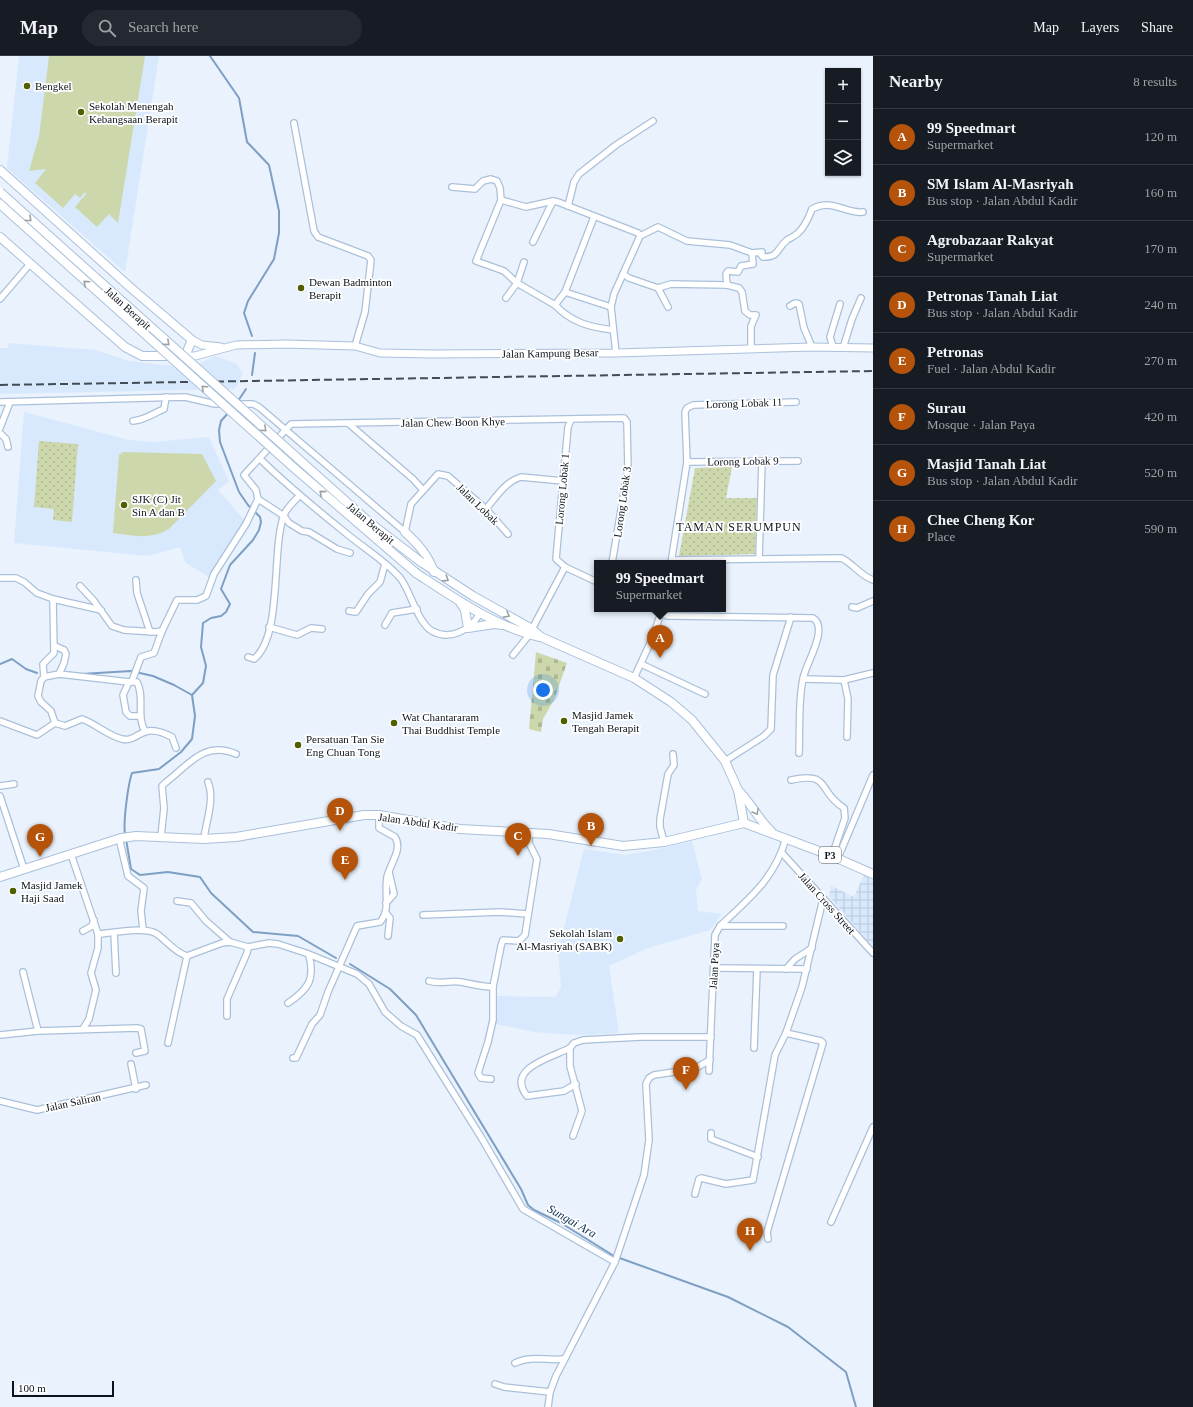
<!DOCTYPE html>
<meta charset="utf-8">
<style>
body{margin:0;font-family:Georgia,serif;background:#242831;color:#f1f3f6}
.controls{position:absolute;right:12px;top:12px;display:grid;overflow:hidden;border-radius:0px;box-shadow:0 1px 3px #0004}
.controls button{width:36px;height:36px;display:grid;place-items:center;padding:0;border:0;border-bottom:1px solid #363941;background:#171b24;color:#f1f3f6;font:20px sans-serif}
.scale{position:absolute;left:12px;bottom:10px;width:102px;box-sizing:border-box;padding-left:4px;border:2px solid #0b131b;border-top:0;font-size:11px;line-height:14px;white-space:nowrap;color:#0b131b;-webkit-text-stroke:3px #fff;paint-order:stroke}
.you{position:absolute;left:543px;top:634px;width:14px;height:14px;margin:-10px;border:3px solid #fff;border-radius:50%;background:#1a73e8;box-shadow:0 0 0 6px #1a73e833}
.badge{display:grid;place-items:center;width:26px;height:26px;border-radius:50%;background:#b45309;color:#fff;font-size:13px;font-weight:700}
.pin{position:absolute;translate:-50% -33px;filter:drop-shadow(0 1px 2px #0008)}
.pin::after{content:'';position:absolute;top:21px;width:14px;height:12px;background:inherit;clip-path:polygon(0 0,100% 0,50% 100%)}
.popup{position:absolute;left:594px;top:504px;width:132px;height:52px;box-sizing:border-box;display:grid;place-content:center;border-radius:0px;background:#171b24;filter:drop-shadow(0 1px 3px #0005);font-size:13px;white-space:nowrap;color:#9ea1a6}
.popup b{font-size:15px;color:#f1f3f6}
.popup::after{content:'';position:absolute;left:50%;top:100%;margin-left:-8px;border:8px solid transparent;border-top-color:#171b24}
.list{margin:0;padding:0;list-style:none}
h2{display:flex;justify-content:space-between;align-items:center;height:52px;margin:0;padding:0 16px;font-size:17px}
h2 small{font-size:13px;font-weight:400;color:#9ea1a6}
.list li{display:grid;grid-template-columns:26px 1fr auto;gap:12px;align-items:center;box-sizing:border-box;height:56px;padding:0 16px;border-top:1px solid #363941}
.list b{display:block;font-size:15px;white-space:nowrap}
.list p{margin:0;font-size:13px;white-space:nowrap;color:#9ea1a6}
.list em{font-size:13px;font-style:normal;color:#9ea1a6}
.icon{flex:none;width:22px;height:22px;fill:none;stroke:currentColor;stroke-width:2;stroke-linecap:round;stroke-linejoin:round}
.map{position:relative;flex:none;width:873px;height:1351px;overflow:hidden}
header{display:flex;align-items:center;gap:24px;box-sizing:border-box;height:56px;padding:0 20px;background:#171b24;border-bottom:1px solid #363941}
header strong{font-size:19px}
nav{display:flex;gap:22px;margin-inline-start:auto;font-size:14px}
.search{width:280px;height:36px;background:#242831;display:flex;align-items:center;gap:10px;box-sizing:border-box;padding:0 14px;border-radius:22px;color:#9ea1a6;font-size:15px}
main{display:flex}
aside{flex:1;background:#171b24}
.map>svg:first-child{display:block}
.built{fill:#d8e9fd}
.industrial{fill:url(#industrial-grid)}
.grass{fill:url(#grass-dots)}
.cemetery{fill:url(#cemetery-stones)}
.pitch{fill:#ccd8ac}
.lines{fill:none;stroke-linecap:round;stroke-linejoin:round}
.stream{stroke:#7e9fc4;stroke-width:2}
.minor-casing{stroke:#aac0da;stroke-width:8}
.tertiary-casing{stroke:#aac0da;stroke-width:9}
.secondary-casing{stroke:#aac0da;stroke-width:10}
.primary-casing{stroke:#aac0da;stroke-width:10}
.minor{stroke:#fff;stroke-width:5.5}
.tertiary{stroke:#fff;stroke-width:7}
.secondary{stroke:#fff;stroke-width:8}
.primary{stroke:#fff;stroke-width:8}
.rail{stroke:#434c54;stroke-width:2;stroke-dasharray:8 4;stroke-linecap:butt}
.secondary-bridge-casing{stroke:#aac0da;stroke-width:10;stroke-linecap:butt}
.secondary-bridge{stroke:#fff;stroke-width:8}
.oneway{stroke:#9da1a4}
.poi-dot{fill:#505f00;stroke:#fff;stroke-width:1.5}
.labels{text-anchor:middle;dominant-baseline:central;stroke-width:3.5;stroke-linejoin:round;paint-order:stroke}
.shield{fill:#fff;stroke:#545a5f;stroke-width:1}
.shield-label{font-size:10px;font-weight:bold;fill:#0b131b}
.poi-label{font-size:11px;fill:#0b131b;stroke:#fff;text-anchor:start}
.street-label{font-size:11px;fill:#0b131b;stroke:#fff}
.neighbourhood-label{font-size:12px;letter-spacing:1px;fill:#0b131b;stroke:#fff}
.water-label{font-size:12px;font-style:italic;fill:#082d50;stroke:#fff}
</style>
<header>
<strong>Map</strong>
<div class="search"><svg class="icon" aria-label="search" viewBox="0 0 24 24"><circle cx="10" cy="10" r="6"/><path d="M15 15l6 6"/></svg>Search here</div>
<nav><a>Map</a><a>Layers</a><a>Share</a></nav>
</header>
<main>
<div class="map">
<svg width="873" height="1351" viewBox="0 0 873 1351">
<defs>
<pattern id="industrial-grid" width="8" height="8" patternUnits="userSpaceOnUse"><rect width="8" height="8" fill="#d8e9fd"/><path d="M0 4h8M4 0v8" fill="none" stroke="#b8c7d8"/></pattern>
<pattern id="grass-dots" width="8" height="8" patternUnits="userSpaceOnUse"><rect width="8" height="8" fill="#ccd8ac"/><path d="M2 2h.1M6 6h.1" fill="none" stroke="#aeb893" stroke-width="1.8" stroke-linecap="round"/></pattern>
<pattern id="cemetery-stones" width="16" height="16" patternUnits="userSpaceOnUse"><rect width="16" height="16" fill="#ccd8ac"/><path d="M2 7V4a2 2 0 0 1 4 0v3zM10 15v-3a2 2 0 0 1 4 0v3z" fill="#aeb893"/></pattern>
</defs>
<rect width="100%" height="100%" fill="#e9f2fd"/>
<g class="built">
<polygon points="19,0 159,0 125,216 7,112"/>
<polygon points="9,287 96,294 129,305 189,312 215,300 237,308 243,318 235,333 0,338 0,292 8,292"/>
<polygon points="24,356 129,384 153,386 209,381 229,425 218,434 245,465 209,521 186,507 180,491 148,500 14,487"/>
<polygon points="692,785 702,824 696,833 698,855 722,858 710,874 648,892 609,910 619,977 579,979 534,976 496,968 497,940 556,941 561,931 558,896 584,793 625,799 650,795"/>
</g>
<polygon class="industrial" points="864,819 873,823 873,891 829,840 831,830 854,841"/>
<g class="grass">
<polygon points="39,385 78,388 72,466 53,464 54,453 34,451"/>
<polygon points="732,411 726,442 757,442 755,498 679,500 695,412"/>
</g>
<polygon class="cemetery" points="536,596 567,607 554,644 543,663 541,676 529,673"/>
<g class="pitch">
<polygon points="49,0 145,0 118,167 109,158 97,171 75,151 86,138 85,136 80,142 75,138 63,152 35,127 46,113 29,115 39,80"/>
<path d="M123 396 202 398 216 425 170 472C152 484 133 480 113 477L119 399Z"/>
</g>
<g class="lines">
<g class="stream">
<polyline points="210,0 239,42 247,86 269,109 279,155 279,177 274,203 248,245 244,257 252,280"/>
<polyline points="252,319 255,297"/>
<polyline points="238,345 246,333"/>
<polyline points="0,608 12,603 26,613 37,617"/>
<polyline points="64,616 81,618 131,615 153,620 174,629 192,639 203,627 206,610 201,591 203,567 211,562 221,560 226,556 230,548 221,533 230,509 253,484 259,474 261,466 260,461 248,449 239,436 220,386 219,374 221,365 229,356"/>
<path d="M125 778C123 767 128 728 132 717L159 713 181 696 192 683 195 660 192 639"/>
<polyline points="126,783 131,813 140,819 168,816 200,821 211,837 253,876 298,880 336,902"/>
<polyline points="350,908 390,933 416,959 521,1133 528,1149 534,1154 561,1167 614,1200 728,1241 788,1271 846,1316 856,1351"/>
</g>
<g class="minor-casing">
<g id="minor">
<polyline points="294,67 314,175 318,181 368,200 371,204 365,256 355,290"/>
<polyline points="452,131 475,133 483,125 491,123 497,125 500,132 501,144 476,205 504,215 517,227 555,249 565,236 594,161"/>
<polyline points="501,144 526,151 553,145 558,146 638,177 640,180"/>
<polyline points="568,150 574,126 579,118 616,89 653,65"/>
<polyline points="640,180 658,171 687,185 730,189 752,197 762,196"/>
<polyline points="533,186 553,145"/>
<path d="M760 197 763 201C780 201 776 193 787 184 790 182 795 180 798 177 805 171 809 161 812 153 833 142 845 158 863 156"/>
<polyline points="623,218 629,222 658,232 671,228 727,229 739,232 742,236 745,255 750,259 756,259 751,270 751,293"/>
<polyline points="727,229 726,218 728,215 738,216 741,210 753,208 752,197"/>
<polyline points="658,232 668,251"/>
<polyline points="565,236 611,251"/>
<polyline points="506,242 517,227 524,206"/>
<polyline points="0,243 30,208"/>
<path d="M555 249C572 267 590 271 613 274"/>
<polyline points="790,250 795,247 799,248 804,272 812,291"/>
<polyline points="833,291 830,281 840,248"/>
<polyline points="843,292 852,263 861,242"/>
<polyline points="616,297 611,251 614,238 640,180"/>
<polyline points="0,346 185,341 215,348 253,348 259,351 405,476 411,448 438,418 448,420 486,453 508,478"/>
<polyline points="571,364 568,371 556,503 565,511 597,526"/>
<path d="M133 365C145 364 154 357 164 353L166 341"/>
<polyline points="349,368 413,423 423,434"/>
<polyline points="0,372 10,346"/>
<polyline points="0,377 6,383 8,391"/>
<path d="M260 403C288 430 317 454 347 478 365 493 387 506 401 523 411 537 418 567 432 575 450 585 471 574 480 557"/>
<polyline points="687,406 798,405"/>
<polyline points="258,443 284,460 289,467 302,475 309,476 337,493 350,497"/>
<path d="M486 453C496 441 505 426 521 421L563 425"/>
<polyline points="759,503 762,405"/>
<path d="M672 504 841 502C853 507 859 519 873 524"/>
<polyline points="671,507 687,406 685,356 687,352 693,349 796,346"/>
<path d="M0 522H16L24 526 37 537 53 543 54 597 43 608 44 621 41 625 38 640 41 646 51 655 55 667 65 670 82 663C96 668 107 679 122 683 139 687 141 664 172 681L176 692"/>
<polyline points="136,524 137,537 150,576"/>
<polyline points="80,530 94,545 112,570 124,574 155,576 162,575"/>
<polyline points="53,543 101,554"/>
<polyline points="852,551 857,552 873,545"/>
<path d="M653 553 667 560H673L813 562C828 571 809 603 805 616 798 635 800 676 799 697"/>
<polyline points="349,555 356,556 368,538 380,526 385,508"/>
<polyline points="385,569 392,557 417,553"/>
<polyline points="269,571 297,579 311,572 322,573"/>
<polyline points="532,573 565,511"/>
<polyline points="55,590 64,594 66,598 64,607 59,618"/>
<polyline points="513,599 529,579"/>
<path d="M248 601 254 603C283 580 271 493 284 459 287 451 294 446 299 440"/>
<polyline points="641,608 705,638"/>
<polyline points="44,621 59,618 129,626"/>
<polyline points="634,622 652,583 662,554"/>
<polyline points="803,623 844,624 873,617"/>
<polyline points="844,624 848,643 847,681"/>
<polyline points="132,625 141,601 154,597 162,575 177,544 197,544 206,540 214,518 246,468 258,443 256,434 244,419 291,368 624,362 627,366 628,413 612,507"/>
<path d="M141 660H130L126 656 123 639 129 626H137C145 641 136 661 145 675"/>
<polyline points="0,665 37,679 55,667"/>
<polyline points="725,705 764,680 771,673 773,619 791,561"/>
<path d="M791 724C832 715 817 736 844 752L845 762 832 800"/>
<polyline points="0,730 14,728"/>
<polyline points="0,740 24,813"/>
<path d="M161 781 164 752 162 730 165 727C188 710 203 684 236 698"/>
<polyline points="119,782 128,820 144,832 141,855 143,874"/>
<path d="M204 783C206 764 215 745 208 726"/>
<polyline points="664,786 660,771 660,763 668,718 674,709 673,698"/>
<polyline points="782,797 873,897"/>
<polyline points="71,798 98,878 98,892 91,917 96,934 89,963 83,973"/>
<polyline points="838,802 873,719"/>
<polyline points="177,845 191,847 206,865 230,886"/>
<polyline points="386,847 394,838 389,816"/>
<polyline points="386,857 390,862 388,880"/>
<polyline points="423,859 500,856 528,858"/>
<polyline points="720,870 783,870"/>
<polyline points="83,875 92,870 94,864"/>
<polyline points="114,877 116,917"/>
<path d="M98 878C112 877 146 870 157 878 167 885 174 896 187 900L222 887 230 886 248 891 269 887 278 888 306 897 357 918 369 928 385 956 401 970 417 979 481 1081 523 1153 615 1206"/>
<polyline points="714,912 807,913"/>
<polyline points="786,913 795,903 812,892"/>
<polyline points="23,916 38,975"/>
<path d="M429 925C443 929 449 924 461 926 472 928 482 931 493 931"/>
<path d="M288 947C309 933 315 923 309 899"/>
<polyline points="227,960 227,943 247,897 248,891"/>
<polyline points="0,979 38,975 137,972 141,973 145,995 136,997"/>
<polyline points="168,987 187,900"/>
<path d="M570 992C553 1001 505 1012 527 1040L564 1035 576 1028"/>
<polyline points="754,992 757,913"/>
<path d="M293 1002H296L312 968 320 959 328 936 357 870 380 866C391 854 384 836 387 821 390 808 403 793 395 781L379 772V759"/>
<polyline points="131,1008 136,1033"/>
<path d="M709 1015 715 879 720 870C750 842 775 822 786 782"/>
<polyline points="491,1023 481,1022 478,1017 488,986 493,964 493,931 501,890 503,884 519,885 525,879 537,803 529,787 529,776"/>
<polyline points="0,1045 37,1054 146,1029"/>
<polyline points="711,1077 711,1083 758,1101"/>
<polyline points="573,1080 582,1055 570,1010 570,992 574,987 583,984 640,981 711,981"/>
<polyline points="695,1138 699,1123 701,1122 726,1128 753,1124 775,999 786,977 802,931 823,843"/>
<polyline points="831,1166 873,1071"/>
<polyline points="768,1183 767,1176 823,987 821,985 786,977"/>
<path d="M515 1307C531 1299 547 1305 564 1303"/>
<polyline points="495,1328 504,1331 550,1336"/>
<polyline points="548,1351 550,1336 556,1320 615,1206 644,1119 649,1084 646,1028 649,1022 654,1019 694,1013 710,1004"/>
</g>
</g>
<g class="tertiary-casing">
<g id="tertiary">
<polyline points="192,284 202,289 221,291"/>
<polyline points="185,300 195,300 236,289 286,288 355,290 380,297 433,298 616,297 812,291 873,292"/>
</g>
</g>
<g class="secondary-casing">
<g id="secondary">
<polyline points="0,114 131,232 192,284 185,300 142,300 125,291 0,181"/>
<path d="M405 476C418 488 428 499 434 516"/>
<path d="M416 517C454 542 495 571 540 581"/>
<polyline points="460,546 465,554 468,572 494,568 502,569"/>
<polyline points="0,821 121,782 136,780 204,783 236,781 364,759 379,759 460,773 548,778 623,790 664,786 744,767 738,734 725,705 692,664 671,646 634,622 541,581 532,573 473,540 421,506"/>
</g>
</g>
<g class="primary-casing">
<g id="primary">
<path d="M738 734C751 747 758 763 771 775"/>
<polyline points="744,767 832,800 873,818"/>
</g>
</g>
<use href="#minor" class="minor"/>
<use href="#tertiary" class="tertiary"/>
<use href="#secondary" class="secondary"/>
<use href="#primary" class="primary"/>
<polyline class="rail" points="0,329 873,315"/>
<g class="secondary-bridge-casing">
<g id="secondary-bridge">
<polyline points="0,136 369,466 421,506"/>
<polyline points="0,148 293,411 416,517"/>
</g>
</g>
<use href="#secondary-bridge" class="secondary-bridge"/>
</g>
<defs><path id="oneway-chevron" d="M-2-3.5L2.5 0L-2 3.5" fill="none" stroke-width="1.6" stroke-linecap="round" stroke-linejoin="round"/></defs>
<g class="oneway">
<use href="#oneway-chevron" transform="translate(29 163) rotate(43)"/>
<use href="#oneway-chevron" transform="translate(86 227) rotate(-138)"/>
<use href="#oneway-chevron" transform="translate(167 287) rotate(42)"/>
<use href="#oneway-chevron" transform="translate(204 332) rotate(-138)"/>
<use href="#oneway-chevron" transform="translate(264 373) rotate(42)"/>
<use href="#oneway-chevron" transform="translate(322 437) rotate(-139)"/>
<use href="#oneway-chevron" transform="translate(446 523) rotate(33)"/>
<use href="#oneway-chevron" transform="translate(507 559) rotate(29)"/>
<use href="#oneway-chevron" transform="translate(756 756) rotate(60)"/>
</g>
<g class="poi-dot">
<circle cx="27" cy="30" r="4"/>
<circle cx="81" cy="56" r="4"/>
<circle cx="301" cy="232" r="4"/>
<circle cx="124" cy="449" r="4"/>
<circle cx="564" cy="665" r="4"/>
<circle cx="394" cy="667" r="4"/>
<circle cx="298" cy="689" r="4"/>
<circle cx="13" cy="835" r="4"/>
<circle cx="620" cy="883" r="4"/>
</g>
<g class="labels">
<rect class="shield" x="819" y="791" width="22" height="16" rx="3"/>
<g class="shield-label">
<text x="830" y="799">P3</text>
</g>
<g class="poi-label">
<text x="35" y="30">Bengkel</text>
<text x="89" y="50">Sekolah Menengah<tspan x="89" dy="13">Kebangsaan Berapit</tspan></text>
<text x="309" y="226">Dewan Badminton<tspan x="309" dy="13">Berapit</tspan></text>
<text x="132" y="443">SJK (C) Jit<tspan x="132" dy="13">Sin A dan B</tspan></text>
<text x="572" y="659">Masjid Jamek<tspan x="572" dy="13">Tengah Berapit</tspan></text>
<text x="402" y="661">Wat Chantararam<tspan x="402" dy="13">Thai Buddhist Temple</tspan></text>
<text x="306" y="683">Persatuan Tan Sie<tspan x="306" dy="13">Eng Chuan Tong</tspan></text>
<text x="21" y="829">Masjid Jamek<tspan x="21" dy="13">Haji Saad</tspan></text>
<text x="612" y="877" text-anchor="end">Sekolah Islam<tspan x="612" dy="13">Al-Masriyah (SABK)</tspan></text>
</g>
<g class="street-label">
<text transform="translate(128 252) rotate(42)">Jalan Berapit</text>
<text transform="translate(550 297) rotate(-1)">Jalan Kampung Besar</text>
<text transform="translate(744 347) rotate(-2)">Lorong Lobak 11</text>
<text transform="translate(453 366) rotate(-1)">Jalan Chew Boon Khye</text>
<text transform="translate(743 405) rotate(-1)">Lorong Lobak 9</text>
<text transform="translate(562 433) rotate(-85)">Lorong Lobak 1</text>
<text transform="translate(622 446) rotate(-82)">Lorong Lobak 3</text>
<text transform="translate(478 448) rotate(44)">Jalan Lobak</text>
<text transform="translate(371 467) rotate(40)">Jalan Berapit</text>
<text transform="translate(418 766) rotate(8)">Jalan Abdul Kadir</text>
<text transform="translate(827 847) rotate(48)">Jalan Cross Street</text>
<text transform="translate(714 910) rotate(-87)">Jalan Paya</text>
<text transform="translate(73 1046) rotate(-12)">Jalan Saliran</text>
</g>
<g class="neighbourhood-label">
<text x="739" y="471">TAMAN SERUMPUN</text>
</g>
<g class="water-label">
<text transform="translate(572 1165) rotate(30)">Sungai Ara</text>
</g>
</g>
</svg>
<div class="controls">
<button>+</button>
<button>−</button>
<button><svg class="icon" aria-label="layers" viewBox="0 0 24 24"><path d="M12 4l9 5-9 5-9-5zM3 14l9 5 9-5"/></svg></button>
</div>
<div class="scale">100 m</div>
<div class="you"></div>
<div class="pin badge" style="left:660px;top:602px">A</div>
<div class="popup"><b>99 Speedmart</b>Supermarket</div>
<div class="pin badge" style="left:591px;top:790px">B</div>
<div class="pin badge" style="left:518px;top:800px">C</div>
<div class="pin badge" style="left:340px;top:775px">D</div>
<div class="pin badge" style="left:345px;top:824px">E</div>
<div class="pin badge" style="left:686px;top:1034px">F</div>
<div class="pin badge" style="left:40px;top:801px">G</div>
<div class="pin badge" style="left:750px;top:1195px">H</div>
</div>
<aside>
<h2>Nearby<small>8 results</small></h2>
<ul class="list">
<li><span class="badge">A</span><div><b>99 Speedmart</b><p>Supermarket</p></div><em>120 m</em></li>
<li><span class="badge">B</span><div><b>SM Islam Al-Masriyah</b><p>Bus stop · Jalan Abdul Kadir</p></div><em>160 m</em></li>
<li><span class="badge">C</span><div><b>Agrobazaar Rakyat</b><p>Supermarket</p></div><em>170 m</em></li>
<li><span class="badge">D</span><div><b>Petronas Tanah Liat</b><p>Bus stop · Jalan Abdul Kadir</p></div><em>240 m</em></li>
<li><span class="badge">E</span><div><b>Petronas</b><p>Fuel · Jalan Abdul Kadir</p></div><em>270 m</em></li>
<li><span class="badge">F</span><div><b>Surau</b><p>Mosque · Jalan Paya</p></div><em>420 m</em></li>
<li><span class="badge">G</span><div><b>Masjid Tanah Liat</b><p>Bus stop · Jalan Abdul Kadir</p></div><em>520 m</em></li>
<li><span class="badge">H</span><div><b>Chee Cheng Kor</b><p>Place</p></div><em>590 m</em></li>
</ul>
</aside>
</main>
